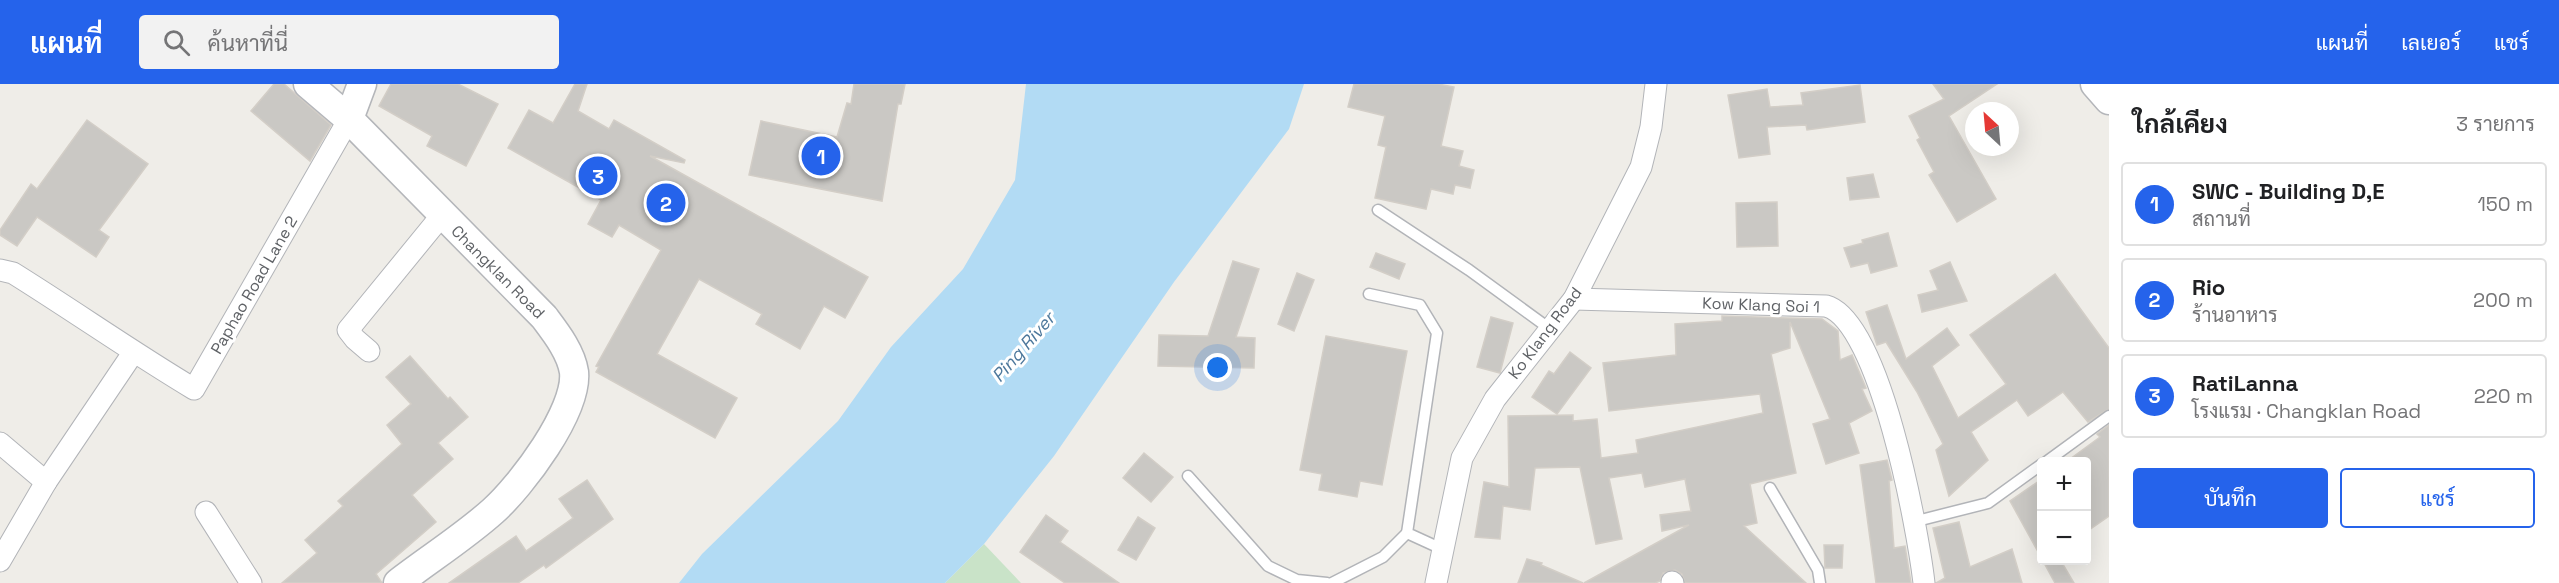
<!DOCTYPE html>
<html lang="th">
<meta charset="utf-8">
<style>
body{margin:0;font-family:"Space Grotesk",Sarabun,sans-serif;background:#f2f2f2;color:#202124}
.controls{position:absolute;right:18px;bottom:18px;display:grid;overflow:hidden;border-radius:6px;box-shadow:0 6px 24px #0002}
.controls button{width:54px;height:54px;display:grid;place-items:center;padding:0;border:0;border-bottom:2px solid #e0e0e0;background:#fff;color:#202124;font:30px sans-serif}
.compass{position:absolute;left:1965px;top:18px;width:54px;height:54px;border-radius:50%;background:#fff;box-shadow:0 6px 24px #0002;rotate:334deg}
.you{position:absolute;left:1218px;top:284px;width:21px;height:21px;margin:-15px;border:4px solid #fff;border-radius:50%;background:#1a73e8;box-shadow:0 0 0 9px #1a73e833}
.badge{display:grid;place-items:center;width:39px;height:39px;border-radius:50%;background:#2563eb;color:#fff;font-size:20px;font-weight:700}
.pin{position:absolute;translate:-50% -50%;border:3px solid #fff;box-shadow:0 2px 6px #0006}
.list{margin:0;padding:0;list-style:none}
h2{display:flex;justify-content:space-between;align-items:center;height:78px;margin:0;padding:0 24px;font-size:26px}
h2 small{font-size:20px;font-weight:400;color:#757577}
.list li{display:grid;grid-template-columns:39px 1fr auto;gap:18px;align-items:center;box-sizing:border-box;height:84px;margin:0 12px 12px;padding:0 12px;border:2px solid #e0e0e0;border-radius:6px}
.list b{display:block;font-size:22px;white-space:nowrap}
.list p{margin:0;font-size:20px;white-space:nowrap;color:#757577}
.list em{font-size:20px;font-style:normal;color:#757577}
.actions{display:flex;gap:12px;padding:18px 24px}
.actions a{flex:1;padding:14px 0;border:2px solid #2563eb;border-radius:6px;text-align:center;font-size:21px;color:#2563eb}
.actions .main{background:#2563eb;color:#fff}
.icon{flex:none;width:33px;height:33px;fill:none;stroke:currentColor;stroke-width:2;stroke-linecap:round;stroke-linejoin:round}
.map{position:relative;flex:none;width:2109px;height:499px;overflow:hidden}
header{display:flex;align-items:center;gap:36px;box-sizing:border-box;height:84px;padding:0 30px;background:#2563eb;color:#fff}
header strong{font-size:28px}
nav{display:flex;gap:33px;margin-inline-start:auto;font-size:21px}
.search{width:420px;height:54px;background:#f2f2f2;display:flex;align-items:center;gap:15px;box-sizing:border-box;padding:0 21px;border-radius:6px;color:#757577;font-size:22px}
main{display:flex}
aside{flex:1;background:#fff}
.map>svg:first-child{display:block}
.green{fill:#c9e3c8}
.water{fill:#b2dbf4}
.building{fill:#cac8c4;stroke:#d3cec7;stroke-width:1.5}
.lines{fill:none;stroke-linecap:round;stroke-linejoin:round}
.lane-casing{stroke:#b2b4b8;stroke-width:13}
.street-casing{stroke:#b2b4b8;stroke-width:23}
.secondary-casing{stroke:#b4b6ba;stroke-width:31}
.lane{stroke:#fff;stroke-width:10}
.street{stroke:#fff;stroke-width:21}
.secondary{stroke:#fff;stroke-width:28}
.labels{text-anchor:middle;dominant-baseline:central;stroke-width:6;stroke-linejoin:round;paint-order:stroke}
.street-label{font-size:16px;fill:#5f6266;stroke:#fff}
.water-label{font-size:18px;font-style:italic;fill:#4d789c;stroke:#fff}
</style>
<header>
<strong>แผนที่</strong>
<div class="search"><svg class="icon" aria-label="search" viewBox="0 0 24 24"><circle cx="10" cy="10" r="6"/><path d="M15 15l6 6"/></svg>ค้นหาที่นี่</div>
<nav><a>แผนที่</a><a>เลเยอร์</a><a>แชร์</a></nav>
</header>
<main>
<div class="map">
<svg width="2109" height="499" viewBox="0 0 2109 499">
<rect width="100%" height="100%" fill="#efede8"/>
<polygon class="green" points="984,460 1021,499 945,499"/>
<polygon class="water" points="1026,0 1304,0 1289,45 1174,198 1054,372 984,460 945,499 679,499 702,470 838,337 891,263 963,185 1015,96"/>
<g class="building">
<polygon points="274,0 284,0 331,41 310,77 251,27"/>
<polygon points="391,0 458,0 498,20 466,82 427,62 432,52 379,22"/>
<polygon points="575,0 587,0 578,27 609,45 614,36 685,76 684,79 650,72 868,193 845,234 824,222 800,265 756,240 762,230 699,195 657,270 737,314 715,354 596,288 599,283 596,282 661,166 619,141 612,153 588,140 601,116 508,64 529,26 553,39"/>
<polygon points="854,0 905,0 901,20 898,20 882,117 749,91 761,37 837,53 847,19 851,20"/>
<polygon points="1354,0 1438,0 1454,3 1441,62 1463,67 1459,82 1474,86 1470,104 1455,101 1453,110 1431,105 1426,125 1375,114 1386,63 1378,61 1385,32 1348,23"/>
<polygon points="1933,0 1997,0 1949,32 1996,115 1957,138 1929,91 1934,88 1917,56 1920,54 1909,32 1944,15"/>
<polygon points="1860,1 1865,38 1807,46 1806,41 1767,43 1770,70 1739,74 1728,11 1767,5 1770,23 1803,21 1801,9"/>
<polygon points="87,36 148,80 99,146 109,153 96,173 37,133 17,162 0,151 0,146 31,100 37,105"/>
<polygon points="1873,90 1879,113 1850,116 1847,94"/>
<polygon points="1777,118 1778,162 1737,163 1736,119"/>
<polygon points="1888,149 1897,182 1871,189 1868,179 1851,183 1844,164 1863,159 1862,156"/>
<polygon points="1376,169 1405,180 1399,195 1370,183"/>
<polygon points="1233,177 1259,185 1236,253 1255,254 1254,284 1158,282 1159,251 1208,252"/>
<polygon points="1950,178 1967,217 1922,228 1918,211 1938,206 1930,187"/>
<polygon points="1297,189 1314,196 1294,247 1278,240"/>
<polygon points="2055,190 2109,264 2109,325 2088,338 2063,308 2028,332 2017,316 1971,348 1988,376 1949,412 1936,366 1943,360 1917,308 1886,258 1877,261 1866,228 1887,221 1906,275 1947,244 1959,261 1932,282 1958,334 2006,300 1970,251"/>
<polygon points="1722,232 1822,235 1838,247 1840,276 1852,271 1866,304 1862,305 1872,327 1849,339 1859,369 1826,380 1813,340 1830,335 1790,238 1790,264 1771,270 1796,389 1750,400 1757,439 1744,442 1806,499 1685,499 1682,490 1675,486 1663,489 1660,497 1655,499 1584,499 1689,441 1662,447 1660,431 1691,427 1685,395 1645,403 1642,389 1609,394 1622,455 1596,460 1580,383 1535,384 1530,426 1503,422 1500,455 1475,453 1484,398 1509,403 1508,332 1573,331 1573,337 1597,335 1601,374 1638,369 1636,356 1763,329 1760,310 1609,327 1603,279 1676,271 1675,240 1722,237"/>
<polygon points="1491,233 1513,239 1500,289 1477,283"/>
<polygon points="1326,252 1407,267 1382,401 1360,397 1357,413 1319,406 1322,390 1300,386"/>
<polygon points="1570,268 1591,284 1557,330 1532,313 1549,287 1554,290"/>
<polygon points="410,272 448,315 450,313 468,333 438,359 453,375 412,411 436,438 376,490 382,499 282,499 317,469 305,456 343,422 338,417 402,360 387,341 411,320 386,293"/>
<polygon points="2109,341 2109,432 2086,448 2086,378 2066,378 2100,353 2097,350"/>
<polygon points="1144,369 1173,393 1151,418 1123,394"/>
<polygon points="1887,376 1892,396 1889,397 1894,464 1905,462 1911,499 1876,499 1860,381"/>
<polygon points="2042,395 2042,475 2010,417"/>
<polygon points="587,396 613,435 546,484 544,481 518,499 449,499 516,452 526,467 573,434 559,415"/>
<polygon points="1046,431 1068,447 1060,458 1119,499 1065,499 1020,468"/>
<polygon points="1138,433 1155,444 1136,476 1118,466"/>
<polygon points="1959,438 1970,483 2012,465 2022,499 1936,499 1945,494 1933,444"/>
<polygon points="1824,461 1843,461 1842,484 1825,484"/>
<polygon points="1527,475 1542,479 1541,481 1583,499 1518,499"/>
<polygon points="2043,477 2061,477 2074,499 2055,499"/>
</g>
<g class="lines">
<g class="lane-casing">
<g id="lane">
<polyline points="1378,126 1469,186 1550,245"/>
<polyline points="1369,210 1420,221 1437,249 1407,449 1442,465"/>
<polyline points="2046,378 2109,332"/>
<polyline points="1188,392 1268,482 1297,496 1327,499"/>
<polyline points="1770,404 1818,486 1820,499"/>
<polyline points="1913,438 1988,419 2042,380"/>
<polyline points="1332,499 1383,473 1407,449"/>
</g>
</g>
<g class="street-casing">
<g id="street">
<path d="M0 186 13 189C74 227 132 268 194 305L349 35"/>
<path d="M1574 215 1826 222C1880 236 1918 447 1924 499"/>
<polyline points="369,267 355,255 348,246 442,131"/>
<polyline points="0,359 46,398"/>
<polyline points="206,428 251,499"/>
<polyline points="0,477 46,398 133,269"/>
<polyline points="1672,498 1673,499"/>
<polyline points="1436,499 1462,374 1495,315 1574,215 1641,83 1651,43 1656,0"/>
</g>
</g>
<g class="secondary-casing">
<g id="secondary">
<path d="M308 0 349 35 544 233C556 249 571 268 574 288 578 327 521 402 493 427 464 453 429 475 398 499"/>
<polyline points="2095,0 2109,16"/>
<polyline points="349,35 362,0"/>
</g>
</g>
<use href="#lane" class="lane"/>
<use href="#street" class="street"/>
<use href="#secondary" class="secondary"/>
</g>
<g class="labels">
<g class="street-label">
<text transform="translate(498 188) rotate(45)">Changklan Road</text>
<text transform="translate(254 201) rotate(-60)">Paphao Road Lane 2</text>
<text transform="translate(1761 221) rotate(2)">Kow Klang Soi 1</text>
<text transform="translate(1545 249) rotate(-53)">Ko Klang Road</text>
</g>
<g class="water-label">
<text transform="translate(1023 263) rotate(-49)">Ping River</text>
</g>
</g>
</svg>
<div class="controls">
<button>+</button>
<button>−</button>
</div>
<svg class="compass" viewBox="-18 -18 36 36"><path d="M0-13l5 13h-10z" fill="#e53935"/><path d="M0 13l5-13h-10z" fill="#757577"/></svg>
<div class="you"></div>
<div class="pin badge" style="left:821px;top:72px">1</div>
<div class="pin badge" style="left:666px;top:119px">2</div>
<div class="pin badge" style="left:598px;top:92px">3</div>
</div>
<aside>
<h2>ใกล้เคียง<small>3 รายการ</small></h2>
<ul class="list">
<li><span class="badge">1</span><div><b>SWC - Building D,E</b><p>สถานที่</p></div><em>150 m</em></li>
<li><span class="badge">2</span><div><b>Rio</b><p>ร้านอาหาร</p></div><em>200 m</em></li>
<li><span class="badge">3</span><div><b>RatiLanna</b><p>โรงแรม · Changklan Road</p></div><em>220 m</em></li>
</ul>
<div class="actions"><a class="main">บันทึก</a><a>แชร์</a></div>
</aside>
</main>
